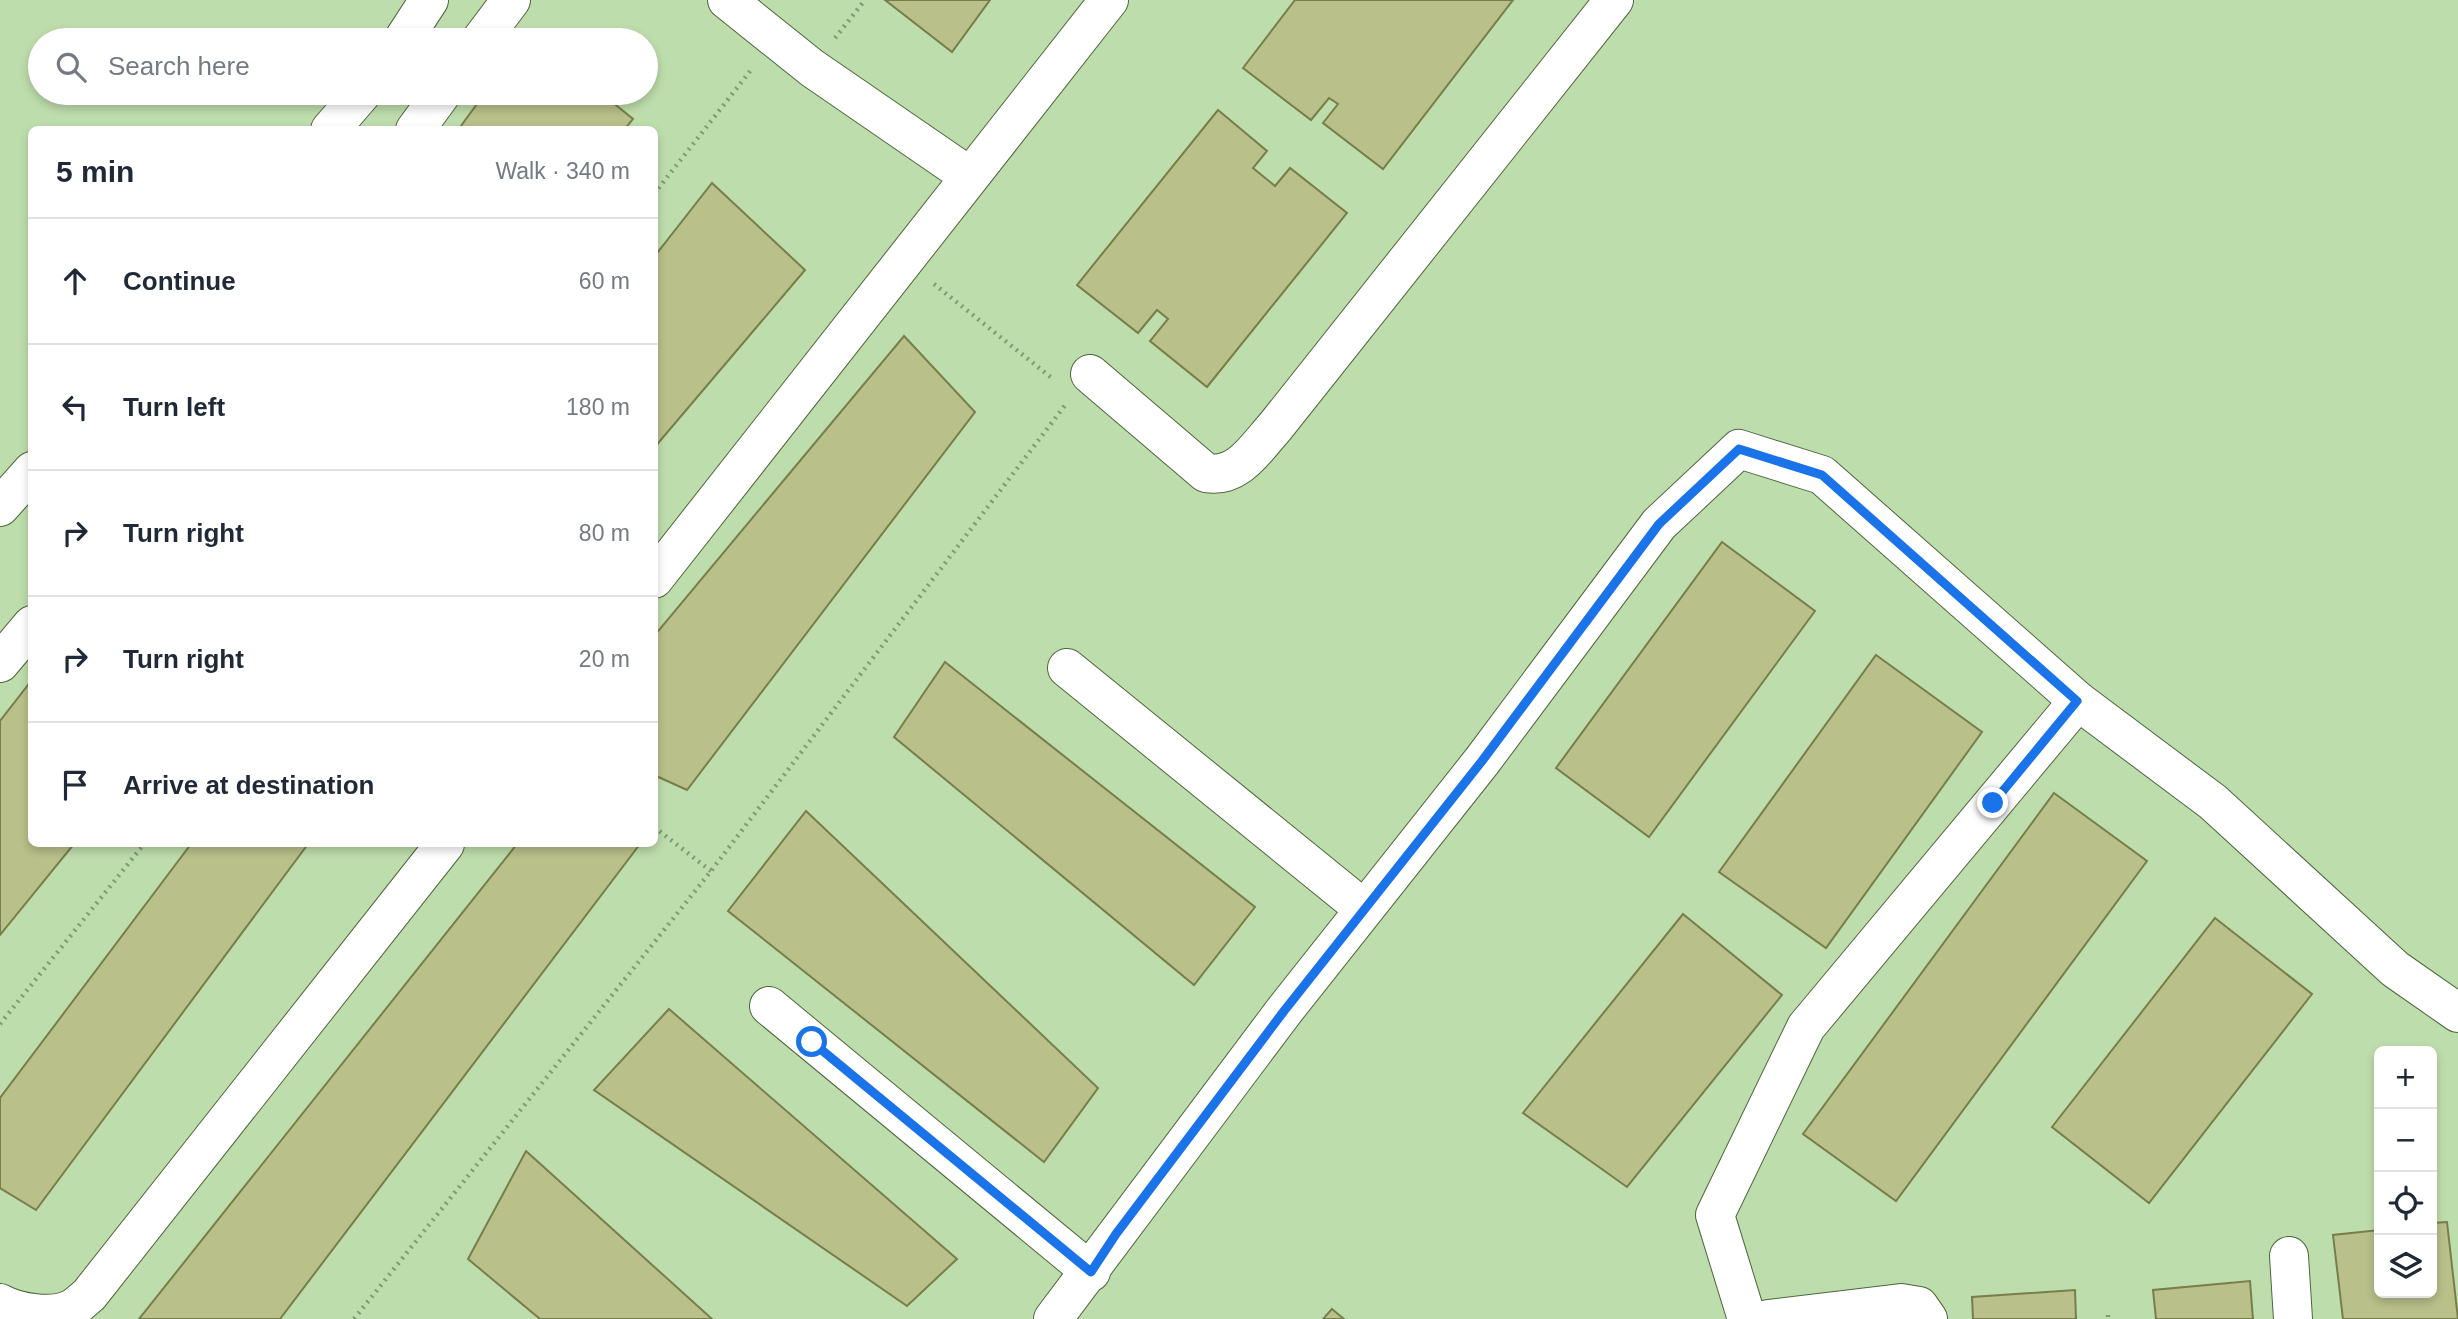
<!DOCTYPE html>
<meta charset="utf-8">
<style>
body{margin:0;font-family:Arial,sans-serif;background:#f6f6f7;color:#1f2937}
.controls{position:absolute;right:21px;bottom:21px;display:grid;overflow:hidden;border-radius:10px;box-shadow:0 4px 10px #0003}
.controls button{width:63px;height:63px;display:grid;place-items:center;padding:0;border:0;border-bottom:2px solid #e0e1e3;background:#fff;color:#1f2937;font:35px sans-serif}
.stop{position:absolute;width:21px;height:21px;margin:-16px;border:5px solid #1a73e8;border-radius:50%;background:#fff}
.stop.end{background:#1a73e8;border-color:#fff;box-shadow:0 2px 7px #0008}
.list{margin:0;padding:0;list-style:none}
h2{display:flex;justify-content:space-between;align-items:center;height:91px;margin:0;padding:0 28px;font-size:30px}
h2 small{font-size:23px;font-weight:400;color:#747a83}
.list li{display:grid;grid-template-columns:46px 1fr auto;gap:21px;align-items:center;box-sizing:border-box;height:126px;padding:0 28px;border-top:2px solid #e0e1e3}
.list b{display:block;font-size:26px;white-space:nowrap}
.list em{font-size:23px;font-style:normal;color:#747a83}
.icon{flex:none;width:38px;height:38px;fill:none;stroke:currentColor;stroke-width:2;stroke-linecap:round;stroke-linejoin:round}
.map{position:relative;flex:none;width:2458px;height:1319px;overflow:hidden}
.search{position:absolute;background:#fff;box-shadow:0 4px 10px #0003;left:28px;top:28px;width:630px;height:77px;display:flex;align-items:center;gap:18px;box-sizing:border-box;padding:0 24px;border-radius:38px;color:#747a83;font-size:26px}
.panel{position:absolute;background:#fff;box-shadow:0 4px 10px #0003;left:28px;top:126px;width:630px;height:721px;border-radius:10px}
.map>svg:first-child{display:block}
.building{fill:#b9c08a;stroke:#787e4a;stroke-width:2}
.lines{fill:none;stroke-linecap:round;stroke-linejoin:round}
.minor-casing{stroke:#4c673b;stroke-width:40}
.tertiary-casing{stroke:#4c673b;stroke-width:40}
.path{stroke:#829a74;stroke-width:4.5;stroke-dasharray:2 5;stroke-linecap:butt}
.minor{stroke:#fff;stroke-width:38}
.tertiary{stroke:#fff;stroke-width:38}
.route{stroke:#1a73e8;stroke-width:9}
</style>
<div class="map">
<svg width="2458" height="1319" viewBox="0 0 2458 1319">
<rect width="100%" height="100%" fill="#beddac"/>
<g class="building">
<polygon points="885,0 990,0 952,52"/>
<polygon points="1295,0 1513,0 1383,169 1323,123 1338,104 1329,98 1311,120 1243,68"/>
<polygon points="485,93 601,93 633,119 624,130 458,130"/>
<polygon points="1218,110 1267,151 1253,168 1275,186 1290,168 1347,213 1207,387 1150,341 1168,319 1157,310 1138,333 1077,285"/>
<polygon points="712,183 805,270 654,448 654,257"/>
<polygon points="904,336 975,412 687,790 654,775 654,636"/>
<polygon points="1722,542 1815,611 1649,837 1556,768"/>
<polygon points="1876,655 1982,732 1826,948 1719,872"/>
<polygon points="945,662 1255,907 1194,985 894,737"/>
<polygon points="32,680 32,844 74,844 0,935 0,721"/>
<polygon points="2054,793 2147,861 1896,1201 1803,1134"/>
<polygon points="806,811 1098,1088 1044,1162 728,911"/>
<polygon points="191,844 308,844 36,1210 0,1188 0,1098"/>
<polygon points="517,844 640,844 280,1319 139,1319"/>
<polygon points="1683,914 1782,995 1627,1187 1523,1113"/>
<polygon points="2215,918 2312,994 2149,1203 2052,1127"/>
<polygon points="669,1009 957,1259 907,1306 594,1090"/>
<polygon points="526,1151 712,1319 540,1319 468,1259"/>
<polygon points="2447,1222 2458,1319 2343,1319 2333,1235 2379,1230 2379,1293 2432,1293 2432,1223"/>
<polygon points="2250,1281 2253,1319 2156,1319 2153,1290"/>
<polygon points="2075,1290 2076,1319 1973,1319 1972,1297"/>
<polygon points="1332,1309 1344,1319 1323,1319"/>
</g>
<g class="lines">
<g class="minor-casing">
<g id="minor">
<polyline points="727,0 812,68 969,176"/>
<polyline points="481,40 511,0"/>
<polyline points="415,130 442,93"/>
<path d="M1090 374 1206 473C1238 479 1256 448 1275 427L1614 0"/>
<polyline points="654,579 1109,0"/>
<polyline points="0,663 32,625"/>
<polyline points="1067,668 1364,909"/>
<polyline points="769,1006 1091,1272"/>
<polyline points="2289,1256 2293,1319"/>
<path d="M0 1303C18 1313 52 1318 71 1309 77 1306 84 1299 89 1295L445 844"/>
<polyline points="1053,1319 1284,1011 1482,761 1659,524 1739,449 1822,475 2078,701 2213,802 2395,969 2458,1013"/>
<polyline points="1747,1319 1715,1215 1806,1027 2078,701"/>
<polyline points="1768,1319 1901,1303 1919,1306 1928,1319"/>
</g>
</g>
<g class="tertiary-casing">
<g id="tertiary">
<polyline points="403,40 429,0"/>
<polyline points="330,130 362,93"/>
<polyline points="0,507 32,471"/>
</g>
</g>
<g class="path">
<polyline points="835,38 865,0"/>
<polyline points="654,194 751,70"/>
<polyline points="934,284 1053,379"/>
<polyline points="654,827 711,871"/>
<polyline points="0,1024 144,844"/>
<polyline points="2108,1315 2108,1319"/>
<polyline points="354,1319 711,871 1066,404"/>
</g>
<use href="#minor" class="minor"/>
<use href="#tertiary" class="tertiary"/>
</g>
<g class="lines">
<polyline class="route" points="812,1042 1091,1272 1116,1234 1284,1011 1482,761 1659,524 1739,449 1822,475 2077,701 1993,803"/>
</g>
</svg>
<div class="controls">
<button>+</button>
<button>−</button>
<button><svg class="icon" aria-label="locate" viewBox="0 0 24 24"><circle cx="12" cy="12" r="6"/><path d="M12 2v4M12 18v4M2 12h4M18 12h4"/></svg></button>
<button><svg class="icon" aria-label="layers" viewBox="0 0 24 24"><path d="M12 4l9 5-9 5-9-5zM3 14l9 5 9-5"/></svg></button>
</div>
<div class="stop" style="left:812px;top:1042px"></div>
<div class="stop end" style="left:1993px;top:803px"></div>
<div class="search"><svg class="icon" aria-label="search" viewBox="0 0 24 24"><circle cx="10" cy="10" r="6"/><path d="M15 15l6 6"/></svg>Search here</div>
<section class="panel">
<h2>5 min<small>Walk · 340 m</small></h2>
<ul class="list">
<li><svg class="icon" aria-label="ahead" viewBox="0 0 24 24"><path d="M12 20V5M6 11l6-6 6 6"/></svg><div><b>Continue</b></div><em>60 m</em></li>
<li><svg class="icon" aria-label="left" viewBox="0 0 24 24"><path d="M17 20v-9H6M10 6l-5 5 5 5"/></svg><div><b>Turn left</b></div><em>180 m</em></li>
<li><svg class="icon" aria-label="right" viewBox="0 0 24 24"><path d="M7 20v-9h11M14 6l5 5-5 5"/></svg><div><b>Turn right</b></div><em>80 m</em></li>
<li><svg class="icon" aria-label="right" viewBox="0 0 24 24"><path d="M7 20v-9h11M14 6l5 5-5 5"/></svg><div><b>Turn right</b></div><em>20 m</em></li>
<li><svg class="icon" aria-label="arrive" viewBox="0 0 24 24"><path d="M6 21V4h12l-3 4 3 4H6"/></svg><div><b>Arrive at destination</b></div></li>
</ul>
</section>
</div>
